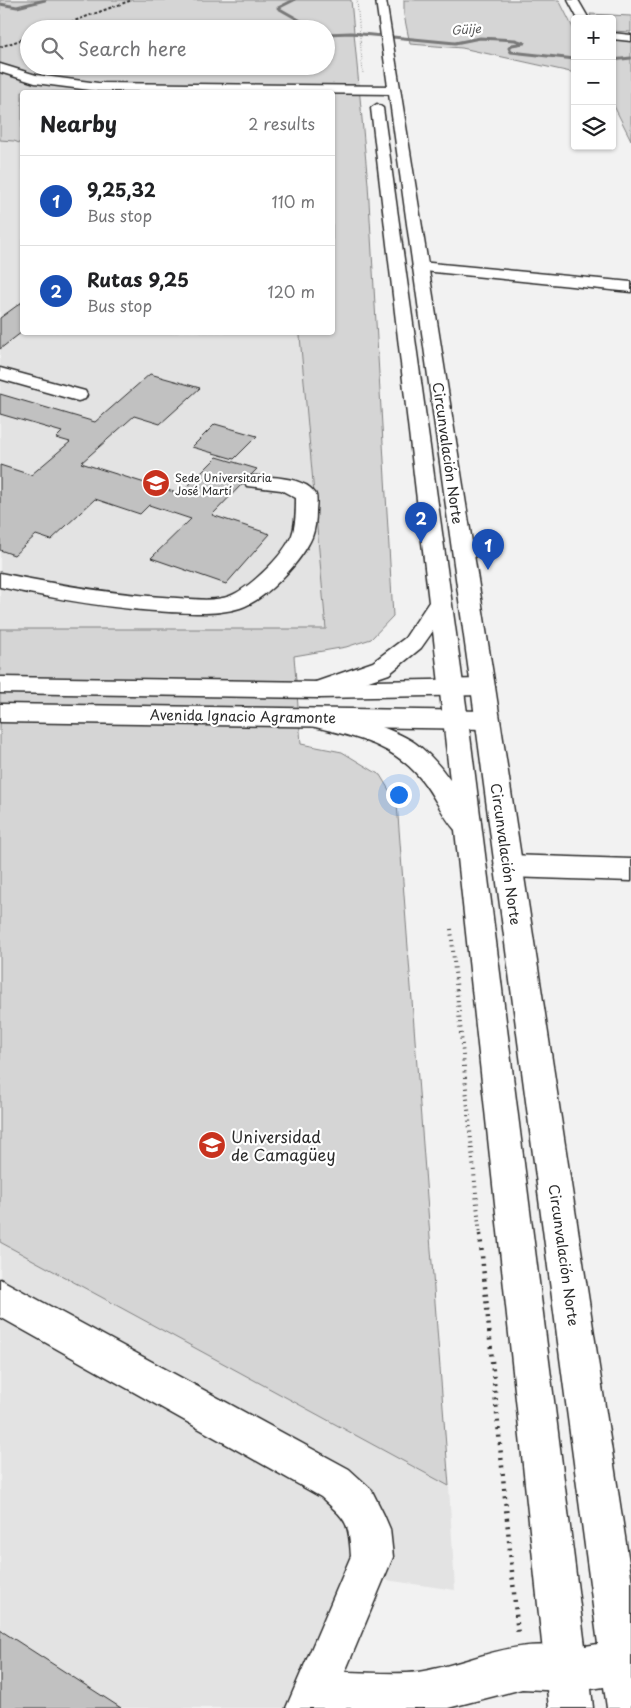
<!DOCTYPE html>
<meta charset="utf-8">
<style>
body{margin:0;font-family:"Playpen Sans",sans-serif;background:#f2f2f2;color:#202124}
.controls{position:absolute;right:15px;top:15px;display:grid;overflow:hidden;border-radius:5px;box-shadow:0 1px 4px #0004}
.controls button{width:45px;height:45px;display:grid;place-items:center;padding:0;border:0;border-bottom:1px solid #e0e0e0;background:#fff;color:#202124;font:25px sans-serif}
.you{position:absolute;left:398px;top:794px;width:18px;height:18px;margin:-12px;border:4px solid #fff;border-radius:50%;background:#1a73e8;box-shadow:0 0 0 8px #1a73e833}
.badge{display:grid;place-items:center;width:32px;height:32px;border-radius:50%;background:#c8321e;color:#fff;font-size:16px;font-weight:700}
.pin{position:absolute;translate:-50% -41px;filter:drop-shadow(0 1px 2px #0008)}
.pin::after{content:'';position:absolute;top:26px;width:18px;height:15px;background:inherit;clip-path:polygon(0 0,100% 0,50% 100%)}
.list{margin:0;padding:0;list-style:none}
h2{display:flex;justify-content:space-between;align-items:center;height:65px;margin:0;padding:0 20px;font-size:21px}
h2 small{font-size:16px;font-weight:400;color:#757577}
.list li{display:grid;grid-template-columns:32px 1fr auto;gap:15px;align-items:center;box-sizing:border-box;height:90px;padding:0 20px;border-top:1px solid #e0e0e0}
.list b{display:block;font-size:19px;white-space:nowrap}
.list p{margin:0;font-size:16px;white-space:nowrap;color:#757577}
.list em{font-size:16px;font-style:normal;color:#757577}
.icon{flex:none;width:28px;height:28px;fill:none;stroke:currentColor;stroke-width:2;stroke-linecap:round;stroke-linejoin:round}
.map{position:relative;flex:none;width:631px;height:1708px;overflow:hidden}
.search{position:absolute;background:#fff;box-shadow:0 1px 4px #0004;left:20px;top:20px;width:315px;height:55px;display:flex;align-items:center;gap:12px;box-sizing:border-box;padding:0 18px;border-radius:28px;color:#757577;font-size:19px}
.panel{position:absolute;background:#fff;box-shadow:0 1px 4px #0004;left:20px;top:90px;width:315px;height:245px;border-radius:5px}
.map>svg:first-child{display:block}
.built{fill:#e3e3e3}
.green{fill:#d5d5d5;stroke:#808080;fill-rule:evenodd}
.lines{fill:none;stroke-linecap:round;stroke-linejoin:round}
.stream{stroke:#787878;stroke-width:3}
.building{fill:#c1c1c1;stroke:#2b2b2b}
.minor-casing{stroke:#2b2b2b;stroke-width:3}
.major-casing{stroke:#2b2b2b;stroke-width:3}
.highway-casing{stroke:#2b2b2b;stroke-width:3}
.path-far2{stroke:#2b2b2b;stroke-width:1;stroke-dasharray:0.5 2;stroke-linecap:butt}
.path-far1{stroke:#2b2b2b;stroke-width:4;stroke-dasharray:1 4.5;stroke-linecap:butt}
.path{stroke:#2b2b2b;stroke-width:4.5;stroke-dasharray:2 5.5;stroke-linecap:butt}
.minor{fill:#fff;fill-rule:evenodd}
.major{fill:#fff;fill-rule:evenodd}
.highway{fill:#fff;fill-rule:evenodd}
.rail{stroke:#2b2b2b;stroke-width:2;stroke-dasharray:3 2;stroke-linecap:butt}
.labels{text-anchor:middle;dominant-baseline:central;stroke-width:4.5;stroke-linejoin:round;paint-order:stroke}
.far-poi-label{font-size:11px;fill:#2b2b2b;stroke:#fff;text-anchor:start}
.far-water-label{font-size:12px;font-style:italic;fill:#585858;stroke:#fff}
.street-label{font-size:14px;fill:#2b2b2b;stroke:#fff}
.near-poi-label{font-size:16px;fill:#2b2b2b;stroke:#fff;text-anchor:start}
</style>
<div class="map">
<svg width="631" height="1708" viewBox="0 0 631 1708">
<rect width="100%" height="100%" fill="#f2f2f2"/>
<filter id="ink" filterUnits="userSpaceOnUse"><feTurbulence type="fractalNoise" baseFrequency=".02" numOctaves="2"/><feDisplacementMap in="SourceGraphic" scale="10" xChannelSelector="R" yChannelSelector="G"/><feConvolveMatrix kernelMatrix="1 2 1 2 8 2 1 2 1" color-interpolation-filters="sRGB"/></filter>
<g filter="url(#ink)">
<g class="built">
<polygon points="0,140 14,140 22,144 22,332 300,333 326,630 0,629"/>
<polygon points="0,779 397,803 449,1486 455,1590 372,1578 320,1708 0,1708"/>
</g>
<g class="green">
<path d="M0 0H351L368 184 393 616 371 639 346 647 294 656 301 744 342 752 380 775 397 803 449 1486 0 1242V629H326L300 336V333L332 332V92H22V144L14 141 0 140ZM29 29H326V66H29Z"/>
<polygon points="404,0 559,0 575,32 575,73 462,48 410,44 404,15"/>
<polygon points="590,14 631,16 631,32 612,31 612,19 592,19"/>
<polygon points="612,39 631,40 631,140 612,102"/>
</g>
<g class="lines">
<g class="stream">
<polyline points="294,0 278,8 315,29"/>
<polyline points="0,4 17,7 45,0"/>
<polyline points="326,34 351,33 455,43 480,38 515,40 524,43 512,45 509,48 511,52 575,59"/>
<polyline points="612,60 631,58"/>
</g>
</g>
<g class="building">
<polygon points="22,302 22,332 0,349 0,318"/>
<polygon points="150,374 200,388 160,424 134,416 81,463 180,494 217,457 257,469 251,475 246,477 243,483 212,515 270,534 226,584 151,558 191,519 149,505 140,514 95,499 51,540 36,535 14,555 0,550 0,465 31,475 70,442 56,438 62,432 0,414 0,394 95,422"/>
<polygon points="215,424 257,436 234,459 192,447"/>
<polygon points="0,1630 121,1708 0,1708"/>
</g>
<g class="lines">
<g class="minor-casing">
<g id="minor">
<polygon points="568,0 578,0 589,19 578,19"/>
<polygon points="612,33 631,35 631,41 612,39"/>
<polygon points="0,64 36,75 98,83 393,86 399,90 393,94 98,91 35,83 0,72"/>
<polygon points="420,262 631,282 631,292 414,270 412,267 414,264"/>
<polygon points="0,368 85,391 87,395 85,399 78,401 0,379"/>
<path d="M254 476C271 477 304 477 315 493 318 497 316 506 316 511 316 520 315 529 312 537 302 561 266 600 240 608 217 615 193 613 169 612 112 609 56 599 0 587V573C59 585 117 595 177 598 193 599 214 602 230 596 249 589 284 555 292 535 296 524 296 510 296 498L281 490 247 486 244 482 247 478Z"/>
<polygon points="508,855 631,859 631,881 508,877 498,874 494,866 498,858"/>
<path d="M0 1279 349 1469 371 1489 384 1515 390 1529 393 1557 345 1672C368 1672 395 1675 418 1672 473 1664 525 1630 581 1654L588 1669 581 1684 566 1691 522 1689 448 1708H286L351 1556C349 1521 347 1521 321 1497L0 1317Z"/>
</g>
</g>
<g class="major-casing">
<g id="major">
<polygon points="0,677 319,682 483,679 492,681 495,687 492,693 483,695 319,698 0,693"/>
<polygon points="0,704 487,711 496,714 499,720 496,726 487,729 0,722"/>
</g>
</g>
<g class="highway-casing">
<path id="highway" d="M376 0H386L495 687 631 1576V1708H607L604 1687 591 1689 593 1708H549L455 830C442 815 434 795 421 779 390 740 346 736 301 723L298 717 301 711C324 704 395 729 415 743 429 753 440 766 450 780L433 631 421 648 389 674 319 698 310 696 307 690 310 684 373 662 405 638 429 602 371 108 377 104 383 108 468 720 585 1646 598 1644 471 687Z"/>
</g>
<polyline class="path-far2" points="357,0 363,74"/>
<polyline class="path-far1" points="451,929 480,1236"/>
<polyline class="path" points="480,1234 518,1635"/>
<use href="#minor" class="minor"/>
<use href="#major" class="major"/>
<use href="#highway" class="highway"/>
<g class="rail">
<polyline points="52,29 132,0"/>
<polyline points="0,47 29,37"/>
</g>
</g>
</g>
<defs>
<g id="university-disc" transform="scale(1.4375)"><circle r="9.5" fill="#c8321e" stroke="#fff"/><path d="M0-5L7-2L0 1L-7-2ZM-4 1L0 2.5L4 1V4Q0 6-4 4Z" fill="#fff"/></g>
</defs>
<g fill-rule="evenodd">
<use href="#university-disc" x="156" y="483"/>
<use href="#university-disc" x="212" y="1145"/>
</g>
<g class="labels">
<g class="far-poi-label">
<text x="175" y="477">Sede Universitaria<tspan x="175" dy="13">José Martí</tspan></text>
</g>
<g class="far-water-label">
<text transform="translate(466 29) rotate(-4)">Güije</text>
</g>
<g class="street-label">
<text transform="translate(448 453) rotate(82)">Circunvalación Norte</text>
<text transform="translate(243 716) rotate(1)">Avenida Ignacio Agramonte</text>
<text transform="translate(506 854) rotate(82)">Circunvalación Norte</text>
<text transform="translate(564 1255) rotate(82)">Circunvalación Norte</text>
</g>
<g class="near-poi-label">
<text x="231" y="1136">Universidad<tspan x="231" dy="18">de Camagüey</tspan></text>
</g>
</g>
</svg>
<div class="controls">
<button>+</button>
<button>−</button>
<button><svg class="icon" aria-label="layers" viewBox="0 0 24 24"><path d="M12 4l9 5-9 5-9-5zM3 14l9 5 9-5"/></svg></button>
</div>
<div class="you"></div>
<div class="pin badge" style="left:488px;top:570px;background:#1a4fb4">1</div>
<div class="pin badge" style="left:421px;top:543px;background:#1a4fb4">2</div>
<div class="search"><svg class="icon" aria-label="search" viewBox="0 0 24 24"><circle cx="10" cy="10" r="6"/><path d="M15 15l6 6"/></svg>Search here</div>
<section class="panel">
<h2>Nearby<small>2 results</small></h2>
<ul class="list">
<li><span class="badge" style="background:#1a4fb4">1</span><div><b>9,25,32</b><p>Bus stop</p></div><em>110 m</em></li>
<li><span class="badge" style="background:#1a4fb4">2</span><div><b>Rutas 9,25</b><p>Bus stop</p></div><em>120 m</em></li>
</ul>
</section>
</div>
